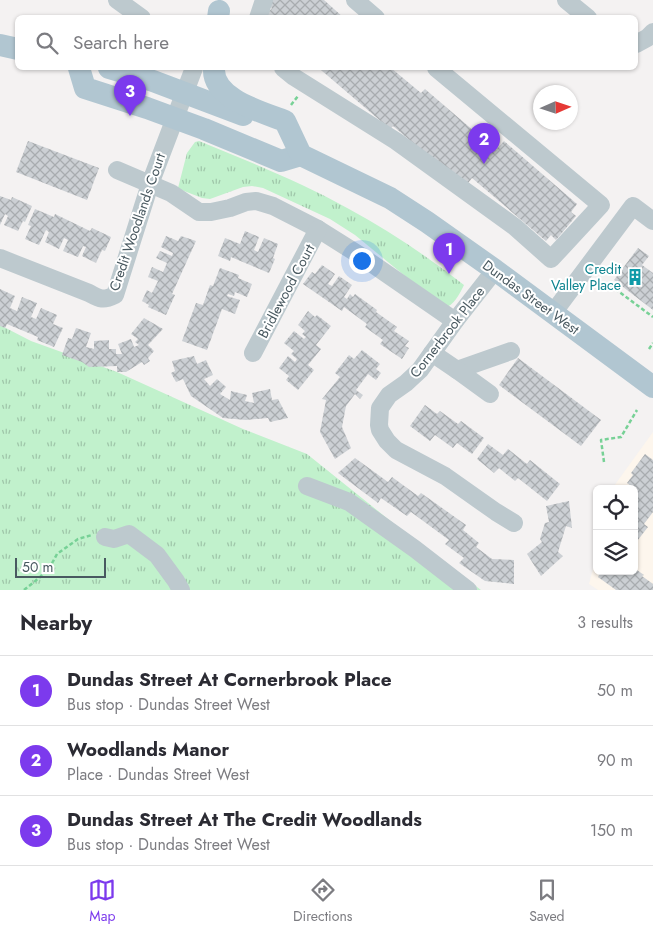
<!DOCTYPE html>
<meta charset="utf-8">
<style>
body{margin:0;font-family:Jost,sans-serif;background:#f7f7f7;color:#2b2b33}
.controls{position:absolute;right:15px;bottom:15px;display:grid;overflow:hidden;border-radius:8px;box-shadow:0 1px 4px #0004}
.controls button{width:45px;height:45px;display:grid;place-items:center;padding:0;border:0;border-bottom:1px solid #e1e1e2;background:#fff;color:#2b2b33;font:25px sans-serif}
.compass{position:absolute;left:533px;top:85px;width:45px;height:45px;border-radius:50%;background:#fff;box-shadow:0 1px 4px #0004;rotate:87deg}
.scale{position:absolute;left:15px;bottom:12px;width:91px;box-sizing:border-box;padding-left:5px;border:2px solid #495960;border-top:0;font-size:14px;line-height:18px;white-space:nowrap;color:#495960;-webkit-text-stroke:4px #fff;paint-order:stroke}
.you{position:absolute;left:361px;top:260px;width:18px;height:18px;margin:-12px;border:4px solid #fff;border-radius:50%;background:#1a73e8;box-shadow:0 0 0 8px #1a73e833}
.badge{display:grid;place-items:center;width:32px;height:32px;border-radius:50%;background:#7c3aed;color:#fff;font-size:16px;font-weight:700}
.pin{position:absolute;translate:-50% -41px;filter:drop-shadow(0 1px 2px #0008)}
.pin::after{content:'';position:absolute;top:26px;width:18px;height:15px;background:inherit;clip-path:polygon(0 0,100% 0,50% 100%)}
.list{margin:0;padding:0;list-style:none}
h2{display:flex;justify-content:space-between;align-items:center;height:65px;margin:0;padding:0 20px;font-size:21px}
h2 small{font-size:16px;font-weight:400;color:#7c7c81}
.list li{display:grid;grid-template-columns:32px 1fr auto;gap:15px;align-items:center;box-sizing:border-box;height:70px;padding:0 20px;border-top:1px solid #e1e1e2}
.list b{display:block;font-size:19px;white-space:nowrap}
.list p{margin:0;font-size:16px;white-space:nowrap;color:#7c7c81}
.list em{font-size:16px;font-style:normal;color:#7c7c81}
.icon{flex:none;width:28px;height:28px;fill:none;stroke:currentColor;stroke-width:2;stroke-linecap:round;stroke-linejoin:round}
.map{position:relative;flex:none;width:653px;height:590px;overflow:hidden}
.search{position:absolute;background:#fff;box-shadow:0 1px 4px #0004;left:15px;right:15px;top:15px;height:55px;display:flex;align-items:center;gap:12px;box-sizing:border-box;padding:0 18px;border-radius:8px;color:#7c7c81;font-size:19px}
.sheet{height:275px;background:#fff}
nav{display:flex;justify-content:space-around;align-items:center;box-sizing:border-box;height:70px;border-top:1px solid #e1e1e2;background:#fff;font-size:14px;color:#7c7c81}
nav a{display:grid;justify-items:center;gap:2px}
nav .on{color:#7c3aed}
.map>svg:first-child{display:block}
.commercial{fill:#fdf6ed}
.grass{fill:url(#grass-tufts)}
.building{fill:url(#building-cross-hatch)}
.lines{fill:none;stroke-linecap:round;stroke-linejoin:round}
.path{stroke:#77d196;stroke-width:2.5;stroke-dasharray:4 2.5;stroke-linecap:butt}
.minor{stroke:#bdc9ce;stroke-width:18}
.major{stroke:#b1c6d1;stroke-width:22}
.labels{text-anchor:middle;dominant-baseline:central;stroke-width:4;stroke-linejoin:round;paint-order:stroke}
.street-label{font-size:14px;fill:#495960;stroke:#fff}
.culture-label{font-size:14px;fill:#0d838f;stroke:#fff;text-anchor:end}
</style>
<div class="map">
<svg width="653" height="590" viewBox="0 0 653 590">
<defs>
<pattern id="grass-tufts" width="24" height="20" patternUnits="userSpaceOnUse" patternTransform="scale(1.25)"><rect width="24" height="20" fill="#c1f1cc"/><path d="M3 7l-1-3M5 7V3M7 7l1-3M15 17l-1-3M17 17v-4M19 17l1-3" fill="none" stroke="#9fc6a9"/></pattern>
<pattern id="building-cross-hatch" width="8" height="8" patternUnits="userSpaceOnUse" patternTransform="scale(1.25)"><rect width="8" height="8" fill="#ccd0d4"/><path d="M0 0l8 8M0 8l8-8" fill="none" stroke="#a8acaf"/></pattern>
</defs>
<rect width="100%" height="100%" fill="#f4f2f2"/>
<polygon class="commercial" points="653,432 653,590 598,590 589,584 597,554 597,571 634,571 634,489 613,489 614,486"/>
<g class="grass">
<path d="M199 141C250 162 301 182 349 209 390 231 428 257 464 285 460 293 454 306 444 308L355 235 330 219 263 188 252 186 243 187 210 199 202 198 179 189 178 188 187 153 195 142Z"/>
<polygon points="0,325 31,341 117,372 243,429 307,454 393,523 481,590 0,590"/>
</g>
<g class="building">
<polygon points="267,0 324,0 344,18 271,18 267,14 272,8 265,2"/>
<polygon points="323,68 391,68 421,93 425,89 496,150 504,141 577,204 571,212 576,216 556,240 551,235 546,241 472,178 465,187 393,126 390,129 321,70"/>
<polygon points="28,141 99,168 87,200 16,172"/>
<polygon points="0,196 11,200 12,197 32,206 25,222 23,221 18,231 4,225 8,216 5,214 0,225"/>
<polygon points="35,209 54,217 55,214 90,231 92,228 111,237 105,251 102,250 96,263 82,256 86,247 83,246 78,257 63,251 68,240 64,238 59,249 45,242 49,232 46,230 39,245 25,239 31,226 28,225"/>
<polygon points="245,231 259,237 254,250 258,252 264,238 278,244 273,258 275,259 269,273 231,257 230,261 218,256 225,238 240,244"/>
<polygon points="166,236 178,241 181,236 196,241 172,294 175,295 166,315 148,307 149,305 142,301 147,290 152,293 158,281 148,277 152,267 163,272 167,263 156,258 160,251 172,256 173,253 161,247"/>
<polygon points="638,248 649,256 642,265 653,273 653,310 614,280"/>
<polygon points="322,265 335,274 328,284 332,286 339,276 352,285 344,297 347,299 350,294 353,297 355,294 377,310 376,312 397,327 394,331 409,341 405,346 409,348 402,359 380,344 383,340 365,327 367,324 344,307 342,311 303,284 312,272 315,274"/>
<polygon points="220,268 239,275 238,278 252,284 247,297 235,292 234,296 228,294 227,296 240,300 235,314 222,309 207,350 182,341 196,303 203,305 210,285 213,286"/>
<polygon points="0,289 15,296 10,308 17,311 22,297 37,303 31,317 36,319 41,308 57,315 53,324 63,328 54,347 37,340 38,337 7,324 5,328 0,326"/>
<polygon points="308,311 315,317 317,315 331,326 316,345 321,349 308,365 314,370 298,390 286,380 289,376 279,368 288,356 295,362 297,359 291,354 294,351 284,343 294,331 304,339 306,337 302,334 305,331 298,325"/>
<polygon points="144,318 163,329 148,345 154,351 148,358 150,361 144,365 142,362 126,372 117,372 117,366 89,367 82,362 62,355 68,338 72,339 76,328 91,333 86,347 94,349 94,341 109,340 109,349 116,349 116,354 122,354 118,344 131,339 134,347 139,345 135,342 138,339 131,334"/>
<polygon points="362,350 380,364 376,369 381,373 376,380 368,374 356,390 363,395 360,399 355,394 346,406 342,427 351,448 335,459 320,432 326,400 322,399 340,377 335,373 349,355 354,359"/>
<polygon points="194,356 197,364 206,360 213,375 204,379 210,386 217,379 226,387 220,394 230,400 231,391 247,395 245,401 254,403 252,393 270,389 272,400 278,399 288,418 270,422 268,418 246,420 223,418 191,396 183,379 176,382 171,373 175,371 172,361"/>
<polygon points="518,358 601,420 581,446 499,385"/>
<polygon points="425,405 437,414 440,411 458,424 461,421 484,438 472,454 457,443 453,448 435,435 430,441 410,426"/>
<polygon points="488,444 503,455 508,449 527,464 530,460 560,484 547,501 518,478 515,481 499,468 494,473 477,459"/>
<polygon points="645,454 653,460 653,512 644,524 648,527 634,545 634,489 629,489 631,486 627,483 633,475 631,473"/>
<polygon points="355,458 388,482 392,477 418,496 421,493 466,525 463,530 479,543 476,547 492,559 514,560 514,584 485,581 459,563 464,558 445,544 449,540 411,512 407,516 381,498 378,503 338,473"/>
<polygon points="569,501 572,528 566,526 558,552 563,556 541,576 527,554 542,542 540,539 545,523 549,522 546,506"/>
<polygon points="634,568 644,575 642,576 653,584 653,590 616,590 598,577 601,571 634,571"/>
</g>
<g class="lines">
<g class="path">
<polyline points="291,105 298,96"/>
<polyline points="610,285 653,317"/>
<polyline points="649,349 653,343"/>
<polyline points="604,462 601,440 621,437 637,410"/>
<polyline points="24,590 39,578 50,567 57,554 78,539 92,535"/>
</g>
<g class="minor">
<polyline points="117,0 142,18"/>
<polyline points="355,0 376,18"/>
<polyline points="566,0 588,18"/>
<polyline points="258,18 264,0"/>
<polyline points="636,44 647,38 653,32"/>
<polyline points="283,68 294,77 396,141 515,227 551,259 601,205 436,68"/>
<polyline points="117,170 171,193 199,212 211,212 230,208 246,202 256,201 273,206 318,229 361,256 455,321"/>
<path d="M0 258 89 293C100 299 103 301 115 295L150 184 194 68"/>
<polyline points="495,270 455,321 420,370 406,383 389,395 380,408 379,425 380,430 387,441 396,450 445,476 496,512 514,523"/>
<polyline points="553,313 633,206 653,221"/>
<polyline points="253,353 318,229"/>
<polyline points="432,353 457,370 511,351"/>
<polyline points="457,370 490,394"/>
<polyline points="307,486 349,502 415,549 468,590"/>
<polyline points="105,537 114,539 129,534 157,555 176,581 181,590"/>
</g>
<g class="major">
<polyline points="218,18 219,11"/>
<polyline points="0,45 18,49"/>
<polyline points="79,68 85,88 147,108 204,129 281,161 301,155"/>
<polyline points="109,68 153,81 243,115"/>
<path d="M214 68C212 99 262 112 285 121L301 155 390 198 427 222 495 270 653 387"/>
</g>
</g>
<defs>
<g id="building-bare" transform="scale(1.35)"><path d="M-4-6H4V6H1V3H-1V6H-4ZM-2.5-4.3h1.7v1.8h-1.7ZM.8-4.3h1.7v1.8H.8ZM-2.5-1h1.7V.8h-1.7ZM.8-1h1.7V.8H.8Z" fill="#0f9aa8" stroke="#fff" stroke-width="2.5" paint-order="stroke"/></g>
</defs>
<g fill-rule="evenodd">
<use href="#building-bare" x="635" y="277"/>
</g>
<g class="labels">
<g class="street-label">
<text transform="translate(137 222) rotate(-71)">Credit Woodlands Court</text>
<text transform="translate(286 291) rotate(-62)">Bridlewood Court</text>
<text transform="translate(531 297) rotate(36)">Dundas Street West</text>
<text transform="translate(447 332) rotate(-52)">Cornerbrook Place</text>
</g>
<g class="culture-label">
<text x="621" y="269">Credit<tspan x="621" dy="16">Valley Place</tspan></text>
</g>
</g>
</svg>
<div class="controls">
<button><svg class="icon" aria-label="locate" viewBox="0 0 24 24"><circle cx="12" cy="12" r="6"/><path d="M12 2v4M12 18v4M2 12h4M18 12h4"/></svg></button>
<button><svg class="icon" aria-label="layers" viewBox="0 0 24 24"><path d="M12 4l9 5-9 5-9-5zM3 14l9 5 9-5"/></svg></button>
</div>
<svg class="compass" viewBox="-18 -18 36 36"><path d="M0-13l5 13h-10z" fill="#e53935"/><path d="M0 13l5-13h-10z" fill="#7c7c81"/></svg>
<div class="scale">50 m</div>
<div class="you"></div>
<div class="pin badge" style="left:449px;top:274px">1</div>
<div class="pin badge" style="left:484px;top:164px">2</div>
<div class="pin badge" style="left:130px;top:116px">3</div>
<div class="search"><svg class="icon" aria-label="search" viewBox="0 0 24 24"><circle cx="10" cy="10" r="6"/><path d="M15 15l6 6"/></svg>Search here</div>
</div>
<section class="sheet">
<h2>Nearby<small>3 results</small></h2>
<ul class="list">
<li><span class="badge">1</span><div><b>Dundas Street At Cornerbrook Place</b><p>Bus stop · Dundas Street West</p></div><em>50 m</em></li>
<li><span class="badge">2</span><div><b>Woodlands Manor</b><p>Place · Dundas Street West</p></div><em>90 m</em></li>
<li><span class="badge">3</span><div><b>Dundas Street At The Credit Woodlands</b><p>Bus stop · Dundas Street West</p></div><em>150 m</em></li>
</ul>
</section>
<nav>
<a class="on"><svg class="icon" aria-label="map" viewBox="0 0 24 24"><path d="M3 6l6-2 6 2 6-2v14l-6 2-6-2-6 2zM9 4v14M15 6v14"/></svg>Map</a>
<a><svg class="icon" aria-label="directions" viewBox="0 0 24 24"><path d="M12 3l9 9-9 9-9-9zM9 14v-3h6M13 9l2 2-2 2"/></svg>Directions</a>
<a><svg class="icon" aria-label="saved" viewBox="0 0 24 24"><path d="M7 4h10v16l-5-4-5 4z"/></svg>Saved</a>
</nav>
